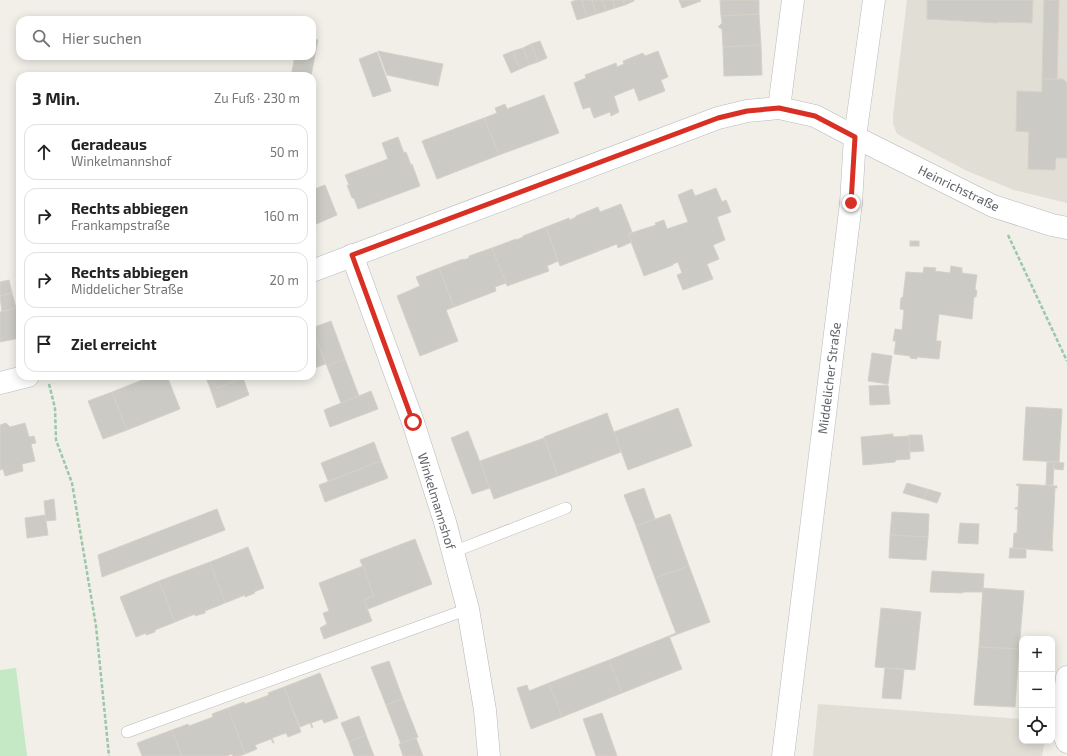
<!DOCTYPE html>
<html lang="de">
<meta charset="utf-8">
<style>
body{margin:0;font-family:"Exo 2",sans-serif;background:#f2f2f2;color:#222}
.controls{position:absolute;right:12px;bottom:12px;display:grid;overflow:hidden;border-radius:8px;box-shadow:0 2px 10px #0003}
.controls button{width:36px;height:36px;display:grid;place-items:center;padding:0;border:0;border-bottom:1px solid #e0e0e0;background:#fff;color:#222;font:20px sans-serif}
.stop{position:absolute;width:12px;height:12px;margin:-9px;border:3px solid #d93025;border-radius:50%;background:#fff}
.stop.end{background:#d93025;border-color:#fff;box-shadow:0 1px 4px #0008}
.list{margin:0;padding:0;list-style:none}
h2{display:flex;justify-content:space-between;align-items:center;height:52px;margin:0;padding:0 16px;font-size:17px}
h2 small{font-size:13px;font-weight:400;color:#767676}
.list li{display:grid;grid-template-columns:26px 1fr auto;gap:12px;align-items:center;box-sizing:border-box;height:56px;margin:0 8px 8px;padding:0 8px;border:1px solid #e0e0e0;border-radius:12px}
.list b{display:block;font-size:15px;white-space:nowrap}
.list p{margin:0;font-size:13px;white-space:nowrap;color:#767676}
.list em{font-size:13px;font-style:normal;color:#767676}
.icon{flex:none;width:22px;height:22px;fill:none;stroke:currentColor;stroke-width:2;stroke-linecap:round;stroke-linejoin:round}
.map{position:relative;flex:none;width:1067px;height:756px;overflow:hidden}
.search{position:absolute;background:#fff;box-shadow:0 2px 10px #0003;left:16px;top:16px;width:300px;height:44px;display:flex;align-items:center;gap:10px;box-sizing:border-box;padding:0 14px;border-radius:12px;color:#767676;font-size:15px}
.panel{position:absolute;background:#fff;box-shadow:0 2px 10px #0003;left:16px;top:72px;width:300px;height:308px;border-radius:12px}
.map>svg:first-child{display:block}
.education{fill:#e1ded6}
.green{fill:#c5e8c5}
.building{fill:#cccac5;stroke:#d6d1c6}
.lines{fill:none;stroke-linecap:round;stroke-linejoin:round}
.lane-casing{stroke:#b5b8bc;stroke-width:12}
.street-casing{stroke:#b5b8bc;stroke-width:23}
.secondary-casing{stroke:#b6babf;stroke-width:23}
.path{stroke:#9cc7a9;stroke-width:2.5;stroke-dasharray:4 2;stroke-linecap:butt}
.lane{stroke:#fff;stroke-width:11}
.street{stroke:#fff;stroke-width:22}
.secondary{stroke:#fff;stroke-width:22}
.route{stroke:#d93025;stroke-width:5}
.labels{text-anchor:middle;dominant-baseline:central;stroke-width:4;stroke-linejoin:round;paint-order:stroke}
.street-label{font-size:13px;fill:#5f6368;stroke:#fff}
</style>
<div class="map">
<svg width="1067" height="756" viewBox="0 0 1067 756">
<rect width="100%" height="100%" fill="#f1efe8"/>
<g class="education">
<polygon points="907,0 1067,0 1067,203 1014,190 967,171 897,134 893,124 893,115"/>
<polygon points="818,704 1022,719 1022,741 1045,741 1042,756 813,756"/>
</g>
<polygon class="green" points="16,668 27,756 0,756 0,670"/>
<g class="building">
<polygon points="576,0 582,0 587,17 577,20 571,2"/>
<polygon points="582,0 592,0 596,14 587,17"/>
<polygon points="592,0 602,0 606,11 596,14"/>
<polygon points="602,0 613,0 615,8 606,11"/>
<polygon points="613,0 623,0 625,5 615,8"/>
<polygon points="623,0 634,0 634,1 625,5"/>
<polygon points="679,0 700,0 701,1 682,8"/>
<polygon points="720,0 759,0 759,14 721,16"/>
<polygon points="927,0 1033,0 1032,23 998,22 998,23 927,19"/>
<polygon points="1044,0 1059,0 1057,79 1042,79"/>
<polygon points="759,14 761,45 723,47 722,29 718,27 722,23 721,16"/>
<polygon points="312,39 318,40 311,76 291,76 295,56 312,56"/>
<polygon points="540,41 547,58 538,62 531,44"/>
<polygon points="531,44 538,62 529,65 523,48"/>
<polygon points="761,45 762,75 724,76 723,47"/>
<polygon points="523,48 529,65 520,69 513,51"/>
<polygon points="378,51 443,64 438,86 387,75"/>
<polygon points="513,51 520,69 511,73 503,55"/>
<polygon points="658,51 668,77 661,80 665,91 639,101 634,88 614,96 619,112 611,116 610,112 594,118 590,107 583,109 574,83 586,78 585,75 616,63 617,67 624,64 623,61 643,53 645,56"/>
<polygon points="377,52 391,91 373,97 359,59"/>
<polygon points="1042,79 1063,79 1067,83 1067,158 1056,158 1055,170 1028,169 1029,132 1016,131 1017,91 1042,92"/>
<polygon points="544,95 559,133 499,155 484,118 497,113 495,108 505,104 507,109"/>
<polygon points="484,118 499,155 437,179 422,141"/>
<polygon points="398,137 404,153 406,152 411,165 412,164 420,186 358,209 354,198 352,198 347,185 349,185 345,175 388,159 382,143"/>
<polygon points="325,185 337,215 314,225 315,228 312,229 312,190"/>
<polygon points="716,188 722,202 726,200 731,212 717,217 725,240 713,245 719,259 707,264 713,279 683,290 677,275 682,273 678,262 673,264 673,265 644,276 628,234 656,225 655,223 664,220 667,229 688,222 678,195 692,189 695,196"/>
<polygon points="621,204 632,232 628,234 632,242 618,248 617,244 560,266 546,227 569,218 570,220 576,217 576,216 598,207 600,212"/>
<polygon points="546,227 558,261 547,266 549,271 507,286 492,248 516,239 516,240 523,237 523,236"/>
<rect x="910" y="241" width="9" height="5"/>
<polygon points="492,248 506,283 495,287 496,291 454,307 439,268 463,259 463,260 469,258 469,256"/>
<polygon points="951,266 962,268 962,273 977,275 975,289 977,291 976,297 974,297 972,319 939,314 936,341 941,341 939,359 917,357 917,359 910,358 910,356 894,354 896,341 893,341 895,329 902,330 904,310 900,309 901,298 903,297 906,272 923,273 924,267 936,268 935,271 950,273"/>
<polygon points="439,268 454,307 446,310 458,341 420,356 397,296 420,286 416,277"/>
<polygon points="9,280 12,293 0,296 0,282"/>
<polygon points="12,293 16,308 2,312 0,296"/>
<polygon points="17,308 20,323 20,338 0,342 0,312"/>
<polygon points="331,321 345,359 327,366 312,328"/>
<polygon points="312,328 326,364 314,368 312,364"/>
<polygon points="872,353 892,356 888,384 868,381"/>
<polygon points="345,359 359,396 341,403 327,366"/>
<polygon points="152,376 167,376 180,409 127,430 112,392"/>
<polygon points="205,376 242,376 243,378 217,388 214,383 209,385"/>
<polygon points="243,378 249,395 217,408 209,385 214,383 217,388"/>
<polygon points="888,385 890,404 870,405 869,386"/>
<polygon points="371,391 378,409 330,427 324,410"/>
<polygon points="112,392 127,430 103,439 88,401"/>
<polygon points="1026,407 1062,409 1059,462 1023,460"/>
<polygon points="678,408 692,446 628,470 614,432"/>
<polygon points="607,413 621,452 558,476 544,437"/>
<polygon points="6,423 10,427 25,423 29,437 34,436 36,443 31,444 35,461 22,464 23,471 5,476 3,469 0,470 0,425"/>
<polygon points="468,431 490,488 472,494 451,438"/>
<polygon points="893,434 893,437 909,436 910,459 896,460 895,462 863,465 861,437"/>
<polygon points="909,435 922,435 924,451 910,452"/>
<polygon points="544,438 558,476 494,499 480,461"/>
<polygon points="374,442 381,461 328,481 321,463"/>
<polygon points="381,461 388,478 325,502 319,485"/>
<polygon points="1047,462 1054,462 1053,485 1046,485"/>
<polygon points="1054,462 1064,463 1063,470 1054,469"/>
<polygon points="907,483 927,489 924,499 903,493"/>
<polygon points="1017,484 1057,486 1057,488 1055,488 1052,549 1053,549 1053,551 1013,548 1014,533 1017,533 1018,509 1015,509 1015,508 1018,507 1019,486 1016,485"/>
<polygon points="644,488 655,519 636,526 624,495"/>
<polygon points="927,489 941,493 937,503 924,499"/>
<polygon points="54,499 56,520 46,521 44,501"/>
<polygon points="217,509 225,530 102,577 98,555"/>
<polygon points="892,512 929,514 928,537 890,535"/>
<polygon points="670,514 689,566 655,578 636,526"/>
<polygon points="45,515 48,535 27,538 25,518"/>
<polygon points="960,523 979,524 978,544 958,543"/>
<polygon points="890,535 928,537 926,560 889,558"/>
<polygon points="415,539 432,584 368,609 364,600 374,596 360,560"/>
<polygon points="248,547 264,588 254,592 255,593 245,597 245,595 225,603 210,562"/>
<polygon points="1010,548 1026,549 1026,558 1009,558"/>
<polygon points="210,562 225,603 205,611 205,613 195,616 195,614 175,622 159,581"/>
<polygon points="363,566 374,596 364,600 372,621 324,639 320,628 327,624 323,613 329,611 319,583"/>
<polygon points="689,566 710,622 670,637 669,636 676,633 655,578"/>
<polygon points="932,571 984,574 983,592 963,592 963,593 930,592"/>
<polygon points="159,581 175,622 155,630 155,632 146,635 146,633 136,637 120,597"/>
<polygon points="983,588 1024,591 1019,649 979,647"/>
<polygon points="881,608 921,612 915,670 875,667"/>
<polygon points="669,636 682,669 622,693 609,660"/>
<polygon points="979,647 1019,649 1015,707 974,705"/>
<polygon points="609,660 622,693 562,717 549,683"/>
<polygon points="389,661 403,699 386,705 371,667"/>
<polygon points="885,668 904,670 901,699 882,698"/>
<polygon points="320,673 338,718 324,723 322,719 311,723 313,727 312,728 310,723 300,727 284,687"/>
<polygon points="549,683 562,717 531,729 517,688 527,685 529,691"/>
<polygon points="284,687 301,732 288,737 286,733 272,738 274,743 273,743 271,739 255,745 257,749 245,754 228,708 244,702 245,704 269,695 268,693"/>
<polygon points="403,699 418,737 401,744 386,705"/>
<polygon points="228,708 245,754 239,756 233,756 232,754 226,756 182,756 172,730 188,724 189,726 213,717 212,714"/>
<polygon points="602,713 617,756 596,756 583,719"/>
<polygon points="359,716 366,735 349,742 341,723"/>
<polygon points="172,730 182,756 142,756 137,743"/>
<polygon points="366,735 374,756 354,756 349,742"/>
<polygon points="416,738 423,756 403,756 399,744"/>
</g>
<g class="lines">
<g class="lane-casing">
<g id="lane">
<polyline points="453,552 566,508"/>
<polyline points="127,732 468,609"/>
</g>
</g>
<g class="street-casing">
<g id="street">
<polyline points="779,108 793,0"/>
<polyline points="855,137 993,206 1052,225 1067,228"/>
<polyline points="352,255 413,422 445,522 468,609 485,710 489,756"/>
<polyline points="1067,677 1061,727 1067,742"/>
</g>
</g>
<g class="secondary-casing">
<g id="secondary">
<polyline points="312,271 718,118 747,111 779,108 815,116 855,137"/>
<polyline points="0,383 28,376"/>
<polyline points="783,756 851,203 855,137 874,0"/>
</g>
</g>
<g class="path">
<polyline points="1008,235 1067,361"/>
<polyline points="49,384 55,408 56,440 72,483 96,626 109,756"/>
</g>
<use href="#lane" class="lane"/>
<use href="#street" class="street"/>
<use href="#secondary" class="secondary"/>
</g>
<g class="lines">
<polyline class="route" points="413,422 352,255 718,118 747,111 779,108 815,116 855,137 851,203"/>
</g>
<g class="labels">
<g class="street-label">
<text transform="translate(959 188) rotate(26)">Heinrichstraße</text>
<text transform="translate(829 378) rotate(-83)">Middelicher Straße</text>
<text transform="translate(437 501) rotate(73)">Winkelmannshof</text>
</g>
</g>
</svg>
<div class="controls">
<button>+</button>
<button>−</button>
<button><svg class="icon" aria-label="locate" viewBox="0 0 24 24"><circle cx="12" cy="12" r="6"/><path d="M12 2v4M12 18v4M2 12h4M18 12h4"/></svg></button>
</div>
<div class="stop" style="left:413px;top:422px"></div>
<div class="stop end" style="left:851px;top:203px"></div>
<div class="search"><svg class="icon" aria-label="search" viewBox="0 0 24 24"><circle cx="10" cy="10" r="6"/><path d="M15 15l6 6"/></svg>Hier suchen</div>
<section class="panel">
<h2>3 Min.<small>Zu Fuß · 230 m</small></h2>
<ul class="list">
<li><svg class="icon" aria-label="ahead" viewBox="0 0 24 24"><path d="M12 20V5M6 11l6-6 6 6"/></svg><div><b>Geradeaus</b><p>Winkelmannshof</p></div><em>50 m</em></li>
<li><svg class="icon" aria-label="right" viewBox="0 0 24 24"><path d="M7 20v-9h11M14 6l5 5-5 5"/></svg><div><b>Rechts abbiegen</b><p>Frankampstraße</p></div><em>160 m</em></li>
<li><svg class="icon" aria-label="right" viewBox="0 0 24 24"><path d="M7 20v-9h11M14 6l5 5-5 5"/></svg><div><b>Rechts abbiegen</b><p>Middelicher Straße</p></div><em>20 m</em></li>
<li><svg class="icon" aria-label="arrive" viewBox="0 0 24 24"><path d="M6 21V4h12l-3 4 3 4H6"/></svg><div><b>Ziel erreicht</b></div></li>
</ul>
</section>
</div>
